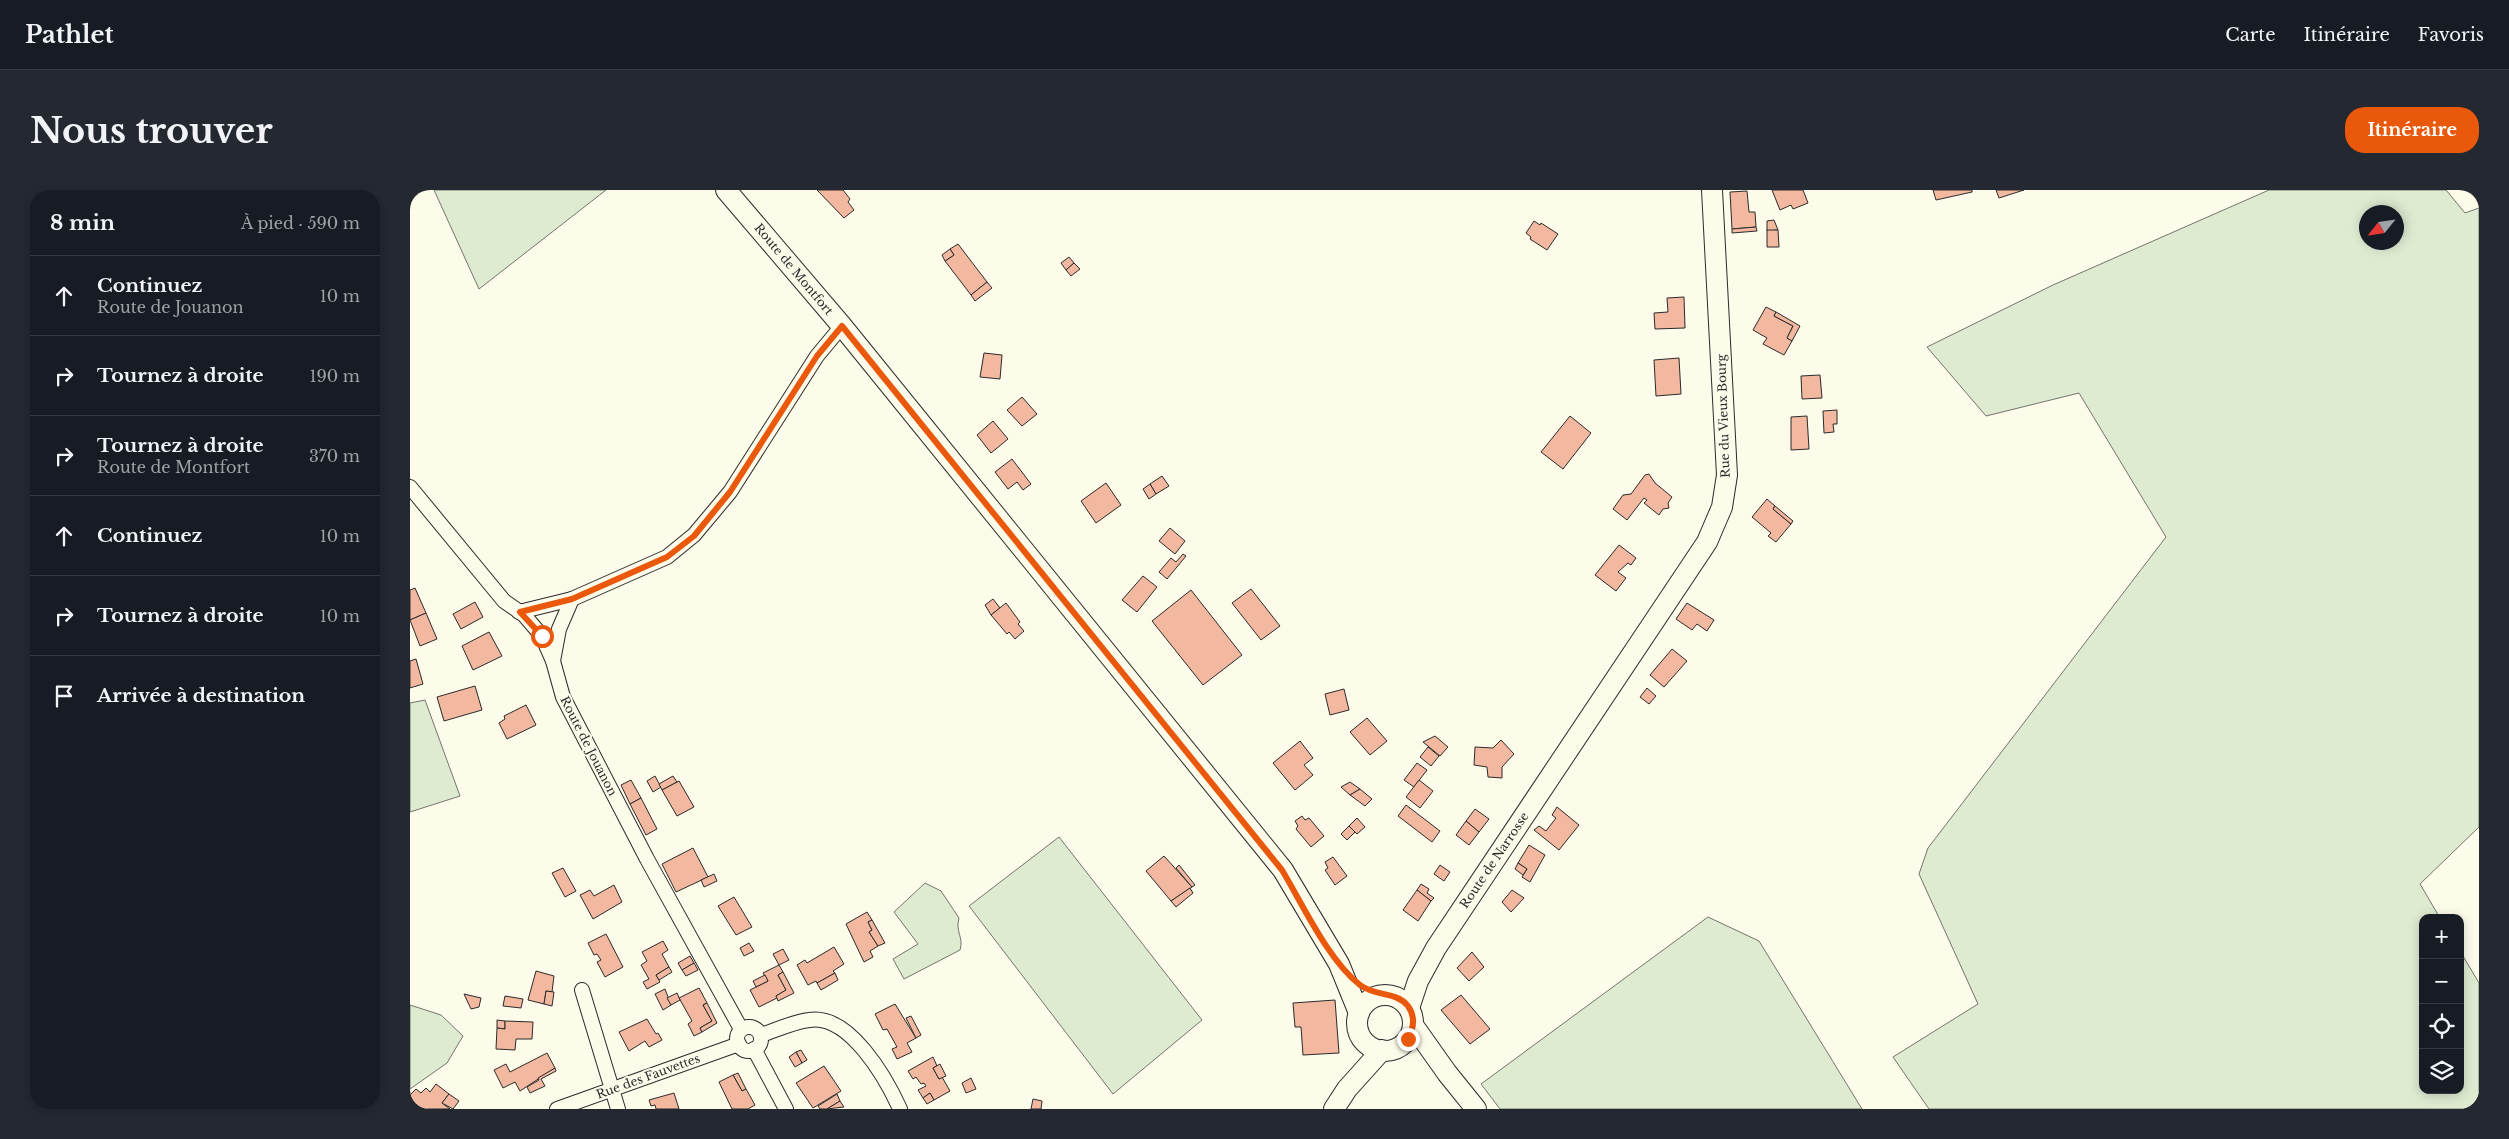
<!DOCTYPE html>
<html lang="fr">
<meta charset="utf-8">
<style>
body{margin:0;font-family:"Libre Baskerville",serif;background:#242831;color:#f1f3f6}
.controls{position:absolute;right:15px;bottom:15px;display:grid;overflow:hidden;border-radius:10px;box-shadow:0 2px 12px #0003}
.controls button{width:45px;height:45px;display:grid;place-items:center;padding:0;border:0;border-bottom:1px solid #363941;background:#171b24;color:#f1f3f6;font:25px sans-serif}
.compass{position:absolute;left:1949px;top:15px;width:45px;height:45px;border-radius:50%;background:#171b24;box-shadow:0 2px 12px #0003;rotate:240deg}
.stop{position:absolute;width:15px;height:15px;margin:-11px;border:4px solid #ea580c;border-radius:50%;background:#fff}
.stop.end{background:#ea580c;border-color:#fff;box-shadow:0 1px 5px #0008}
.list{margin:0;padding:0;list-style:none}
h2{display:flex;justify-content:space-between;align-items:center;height:65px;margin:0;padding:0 20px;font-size:21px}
h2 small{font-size:16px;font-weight:400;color:#9ea1a6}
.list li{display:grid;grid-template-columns:32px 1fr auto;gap:15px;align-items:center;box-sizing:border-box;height:80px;padding:0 20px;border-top:1px solid #363941}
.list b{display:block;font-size:19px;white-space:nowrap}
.list p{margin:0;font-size:16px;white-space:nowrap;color:#9ea1a6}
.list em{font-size:16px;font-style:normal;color:#9ea1a6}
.icon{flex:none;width:28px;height:28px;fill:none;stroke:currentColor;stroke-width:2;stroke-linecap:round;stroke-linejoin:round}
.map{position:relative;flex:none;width:2069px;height:919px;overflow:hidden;border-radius:20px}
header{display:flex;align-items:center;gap:30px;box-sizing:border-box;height:70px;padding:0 25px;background:#171b24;border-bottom:1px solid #363941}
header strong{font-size:24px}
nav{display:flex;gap:28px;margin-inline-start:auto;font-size:18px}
.intro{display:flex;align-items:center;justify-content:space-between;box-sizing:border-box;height:120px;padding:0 30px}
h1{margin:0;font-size:35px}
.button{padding:12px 22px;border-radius:20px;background:#ea580c;color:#fff;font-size:18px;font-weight:700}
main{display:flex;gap:30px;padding:0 30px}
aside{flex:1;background:#171b24;border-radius:20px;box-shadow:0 2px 12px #0003}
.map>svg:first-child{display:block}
.green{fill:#deebd1;stroke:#74746e;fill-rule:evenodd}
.building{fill:#f2b8a0;stroke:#2b2b2b}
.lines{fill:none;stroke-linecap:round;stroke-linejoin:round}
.street-casing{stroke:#2b2b2b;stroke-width:16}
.secondary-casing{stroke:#2b2b2b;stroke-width:22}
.street{stroke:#fdfbea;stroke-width:14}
.secondary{stroke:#fdfbea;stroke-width:20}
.route{stroke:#ea580c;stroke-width:6}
.labels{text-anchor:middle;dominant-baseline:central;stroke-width:4;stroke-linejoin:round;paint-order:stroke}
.street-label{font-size:12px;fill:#2b2b2b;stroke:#fdfbea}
</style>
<header>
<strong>Pathlet</strong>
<nav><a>Carte</a><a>Itinéraire</a><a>Favoris</a></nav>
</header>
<div class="intro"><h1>Nous trouver</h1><a class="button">Itinéraire</a></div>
<main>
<aside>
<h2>8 min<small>À pied · 590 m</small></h2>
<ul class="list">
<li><svg class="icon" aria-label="ahead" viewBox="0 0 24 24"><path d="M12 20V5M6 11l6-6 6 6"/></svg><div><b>Continuez</b><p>Route de Jouanon</p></div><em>10 m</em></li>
<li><svg class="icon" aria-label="right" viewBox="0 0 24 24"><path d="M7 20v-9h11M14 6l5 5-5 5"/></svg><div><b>Tournez à droite</b></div><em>190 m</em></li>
<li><svg class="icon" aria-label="right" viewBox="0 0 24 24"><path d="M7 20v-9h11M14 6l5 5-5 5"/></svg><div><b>Tournez à droite</b><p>Route de Montfort</p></div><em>370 m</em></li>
<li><svg class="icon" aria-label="ahead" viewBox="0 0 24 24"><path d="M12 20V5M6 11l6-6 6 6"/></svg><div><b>Continuez</b></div><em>10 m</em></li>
<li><svg class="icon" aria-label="right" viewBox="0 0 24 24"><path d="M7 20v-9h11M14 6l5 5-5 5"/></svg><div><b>Tournez à droite</b></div><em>10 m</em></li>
<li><svg class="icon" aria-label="arrive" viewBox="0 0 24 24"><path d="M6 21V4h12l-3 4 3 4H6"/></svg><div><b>Arrivée à destination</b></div></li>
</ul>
</aside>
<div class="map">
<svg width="2069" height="919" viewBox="0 0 2069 919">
<rect width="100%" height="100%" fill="#fdfbea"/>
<g class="green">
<polygon points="24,0 196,0 69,99"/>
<path d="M1859 0H2036L2055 23 2069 18V637L2010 694 2030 728H2013V900H2050V761L2069 793V919H1519L1483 867 1568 814 1509 684 1518 658 1756 347 1669 203 1576 226 1517 157 1643 95ZM1956 22H1986V52H1956Z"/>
<polygon points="15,510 50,606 0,622 0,513"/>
<polygon points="649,647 792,830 703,904 559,716"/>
<path d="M515 693 531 701 549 728C545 742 554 747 550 760L494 789 483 769 508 754 484 722Z"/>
<polygon points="1298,727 1349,751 1452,919 1090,919 1071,894"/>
<polygon points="0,815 31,825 53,846 37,873 0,899"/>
</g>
<g class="building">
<polygon points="407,0 433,0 440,9 438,12 444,20 434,28"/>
<polygon points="1362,0 1393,0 1398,13 1383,19 1381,15 1370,20"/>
<polygon points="1523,0 1562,0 1562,2 1526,10"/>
<polygon points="1586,0 1614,0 1589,8"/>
<polygon points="1337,1 1339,22 1345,22 1346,37 1322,39 1320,2"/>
<polygon points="1364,30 1368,40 1357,41 1357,31"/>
<polygon points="1124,31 1130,35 1131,33 1148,44 1137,60 1120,49 1121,47 1116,43"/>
<polygon points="1346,37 1347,41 1322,43 1322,39"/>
<polygon points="1357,40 1368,40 1369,57 1357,57"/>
<polygon points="548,54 577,92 561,105 535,71 544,65 540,59"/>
<polygon points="540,59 544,65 535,71 532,65"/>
<polygon points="659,67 664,73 656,80 651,73"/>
<polygon points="664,73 670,79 661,86 656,80"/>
<polygon points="577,92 582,98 565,111 561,105"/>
<polygon points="1274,107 1275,138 1245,139 1244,123 1258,122 1257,108"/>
<polygon points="1356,117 1366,122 1364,126 1383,136 1377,148 1382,151 1374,165 1353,154 1357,148 1343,140"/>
<polygon points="1366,122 1390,136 1382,151 1377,148 1383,136 1364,126"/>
<polygon points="574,163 592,165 590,189 570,187"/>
<polygon points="1269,168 1271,204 1246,206 1244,170"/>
<polygon points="1410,185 1412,208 1392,209 1391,186"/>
<polygon points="612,207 627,224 612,236 597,220"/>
<polygon points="1427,220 1427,234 1423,234 1424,242 1414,243 1413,221"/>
<polygon points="1160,226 1181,243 1153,279 1131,262"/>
<polygon points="1397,226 1399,259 1381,260 1381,227"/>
<polygon points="583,231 598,249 581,263 567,245"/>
<polygon points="602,269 621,294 613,300 607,292 598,299 585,282"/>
<polygon points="1239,284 1245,293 1262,307 1258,313 1259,318 1253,319 1249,325 1234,313 1237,310 1234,308 1217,330 1203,319 1213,305 1221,304 1235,285"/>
<polygon points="752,286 759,296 746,304 740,294"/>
<polygon points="696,293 711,315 686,333 671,311"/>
<polygon points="740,294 746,304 739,309 733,299"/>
<polygon points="1357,309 1365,316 1363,319 1381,334 1366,352 1358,346 1361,343 1342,327"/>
<polygon points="1365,316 1383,331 1381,334 1363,319"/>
<polygon points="760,338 775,351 765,364 749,351"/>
<polygon points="1209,355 1226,368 1221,375 1218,373 1208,382 1216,388 1206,401 1185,385"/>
<polygon points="773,364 776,366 757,389 749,382 761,368 766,372"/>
<polygon points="733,386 747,397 727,422 712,410"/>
<polygon points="5,398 16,423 0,430 0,400"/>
<polygon points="841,399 870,436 851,450 822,413"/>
<polygon points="781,400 832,465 793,495 742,431"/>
<polygon points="583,409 590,418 581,425 575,415"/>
<polygon points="65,412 73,427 51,439 43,424"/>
<polygon points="596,413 610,432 608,434 614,441 605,449 599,442 597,444 581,425"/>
<polygon points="1277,413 1304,430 1297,441 1287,434 1282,440 1266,429"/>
<polygon points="16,423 27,449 10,456 0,430"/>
<polygon points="79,442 92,466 63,480 52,456"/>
<polygon points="1262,459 1277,471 1254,497 1240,485"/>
<polygon points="6,469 13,494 0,498 0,471"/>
<polygon points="65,496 72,520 34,531 27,507"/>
<polygon points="1237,498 1246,506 1239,514 1230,507"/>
<polygon points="934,499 939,520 920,525 915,504"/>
<polygon points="116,515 126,535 97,549 89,533 95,529 94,526"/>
<polygon points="957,528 977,551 960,565 940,542"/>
<polygon points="1025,546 1038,557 1030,566 1013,552"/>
<polygon points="1091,550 1104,564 1092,577 1092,588 1078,587 1077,577 1064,575 1065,557 1083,558"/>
<polygon points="890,551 903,568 894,575 903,585 885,600 863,573"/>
<polygon points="1018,557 1029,566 1021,576 1010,567"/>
<polygon points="1007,573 1017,580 1004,597 994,590"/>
<polygon points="245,586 251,597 243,602 237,591"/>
<polygon points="263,586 267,592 252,600 249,594"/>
<polygon points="221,590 231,608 220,614 211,595"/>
<polygon points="1009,590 1023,601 1010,618 996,607"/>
<polygon points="269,591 284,617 267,626 252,600"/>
<polygon points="940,592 950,599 940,605 931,597"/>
<polygon points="950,599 962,609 955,616 940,605"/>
<polygon points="231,608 247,639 236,645 220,614"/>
<polygon points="996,615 1030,641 1022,652 988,626"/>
<polygon points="1147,617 1169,635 1149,660 1124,640 1129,636 1136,641 1146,628 1142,625"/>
<polygon points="1065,619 1079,629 1069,642 1056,631"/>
<polygon points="892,626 895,630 899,628 914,646 901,657 886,639 888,636 885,631"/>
<polygon points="947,628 955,637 947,644 939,636"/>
<polygon points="1056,631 1069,642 1059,655 1046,645"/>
<polygon points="939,636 945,642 937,650 931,644"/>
<polygon points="1119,655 1135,665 1120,692 1112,687 1117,679 1108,673"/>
<polygon points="283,658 298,687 266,702 252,674"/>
<polygon points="754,666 782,697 761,711 736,681"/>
<polygon points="923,667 937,686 925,695 915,680 918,678 915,672"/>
<polygon points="1108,673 1117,679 1113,685 1105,679"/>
<polygon points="769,675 785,695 782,697 766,678"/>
<polygon points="1030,675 1040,682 1034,691 1024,684"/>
<polygon points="153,678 166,701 155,707 142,683"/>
<polygon points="304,684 307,691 294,697 291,690"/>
<polygon points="1011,694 1019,699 1017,703 1024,708 1021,711 1007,700"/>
<polygon points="204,695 212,712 183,729 170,705 180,700 184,706"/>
<polygon points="780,698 783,703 766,717 761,711"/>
<polygon points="1007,700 1021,711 1008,731 993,720"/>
<polygon points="1102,700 1114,708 1101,722 1092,712"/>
<polygon points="324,707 342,737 326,745 308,716"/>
<polygon points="457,722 462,730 458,732 462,740 459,742 468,756 460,761 463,767 454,772 436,734"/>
<polygon points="462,730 475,753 468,756 459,742 462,740 458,732"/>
<polygon points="196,744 213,777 195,787 187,772 191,770 187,764 184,765 178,753"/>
<polygon points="253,751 258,760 252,764 259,777 246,785 250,792 237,799 233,792 239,789 231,775 237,771 232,762"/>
<polygon points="339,753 344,761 334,766 330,758"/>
<polygon points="424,757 434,774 423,781 425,783 407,793 406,791 398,795 387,775 395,770 397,773"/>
<polygon points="373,759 379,770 369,775 363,764"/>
<polygon points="1062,762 1074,777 1059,791 1047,778"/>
<polygon points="280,766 284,773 272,780 268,773"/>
<polygon points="284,773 288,780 276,786 272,780"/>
<polygon points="369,775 373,782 368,785 376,800 366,806 367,808 349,817 340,800 358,791 353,783"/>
<polygon points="259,777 262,782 249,790 246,785"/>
<polygon points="126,781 144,786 142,802 136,801 134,814 118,810"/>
<polygon points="373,782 384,803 368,811 366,806 376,800 368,785"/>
<polygon points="425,783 428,790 411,800 407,793"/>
<polygon points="355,785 358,791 346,797 343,791"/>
<polygon points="289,798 297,813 293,815 302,831 290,838 292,842 284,846 278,834 282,831 269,808"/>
<polygon points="255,799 261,815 253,820 245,804"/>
<polygon points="136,801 144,802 142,816 134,814"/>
<polygon points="267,803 270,810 261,815 257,808"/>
<polygon points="54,804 71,808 69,817 61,819"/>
<polygon points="1051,805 1080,839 1060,854 1031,820"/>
<polygon points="95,806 113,809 111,818 93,816"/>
<polygon points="925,810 929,863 893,865 891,837 885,837 883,813"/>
<polygon points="297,813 307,833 292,842 290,838 302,831 293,815"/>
<polygon points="485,814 506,848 497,853 502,862 487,869 482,859 487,857 477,839 473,840 465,824"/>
<polygon points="501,826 511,845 506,848 496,828"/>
<polygon points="237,829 246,844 248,843 252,850 239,857 235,851 219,861 209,842"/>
<polygon points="87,830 95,831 95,839 87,838"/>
<polygon points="95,831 123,832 122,849 106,849 105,860 86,859 87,838 95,839"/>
<polygon points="391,860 397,870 392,873 386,862"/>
<polygon points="386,862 392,873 385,877 379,867"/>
<polygon points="137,863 145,878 110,901 105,892 93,898 84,880 96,874 100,882"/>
<polygon points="523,867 527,876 523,878 529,889 532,887 540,901 524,910 520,903 513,908 508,900 516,896 514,893 511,894 506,887 503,889 498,881"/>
<polygon points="530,874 536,886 529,889 523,878"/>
<polygon points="414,876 431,901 403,918 386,893"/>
<polygon points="145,878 146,881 131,889 135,896 120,903 117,897 129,890 128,888"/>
<polygon points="328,883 336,899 332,901 323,885"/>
<polygon points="323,885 332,901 336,899 345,915 338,919 322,919 309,892"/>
<polygon points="561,888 566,899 556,903 552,893"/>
<polygon points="26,894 39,904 32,913 40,919 11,919 0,910 0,905 6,899 11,903 16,898 20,902"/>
<polygon points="264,903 269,919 246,919 245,915 241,916 239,910"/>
<polygon points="520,903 524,910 517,914 513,908"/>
<polygon points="39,904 49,911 43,919 32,913"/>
<polygon points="427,904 430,911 417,919 410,919 408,916"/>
<polygon points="623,909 632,911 631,919 621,919"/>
<polygon points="430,911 434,917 417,919"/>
</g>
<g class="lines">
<g class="street-casing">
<g id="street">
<polyline points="0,297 94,411 114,425 132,446 143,471 153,507 237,669 331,839"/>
<polyline points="109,422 162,409"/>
<polyline points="143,471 149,439 162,409 257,367 284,345 320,302 407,166 432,136"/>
<polyline points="172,800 208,919"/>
<circle cx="339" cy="849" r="12"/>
<path d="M351 845C366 840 383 832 399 830 439 823 476 888 490 919"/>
<polyline points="344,859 376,919"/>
<polyline points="147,919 329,854"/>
</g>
</g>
<g class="secondary-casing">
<g id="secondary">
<polyline points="316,0 432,136 873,680 929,774 949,823"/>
<circle cx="975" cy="833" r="28"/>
<polyline points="999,818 1008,791 1026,758 1297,352 1312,317 1317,285 1302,0"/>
<polyline points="1003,835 1037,883 1066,919"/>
<polyline points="924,919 937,899 972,860"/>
</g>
</g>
<use href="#street" class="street"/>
<use href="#secondary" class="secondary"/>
</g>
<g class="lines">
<path class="route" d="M132 446 110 422 162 409 257 367 284 346 320 302 407 166 432 136 872 680C893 715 918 770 950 795 966 807 986 801 998 816 1005 826 1004 838 998 849"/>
</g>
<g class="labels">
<g class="street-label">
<text transform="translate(384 79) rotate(50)">Route de Montfort</text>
<text transform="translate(1313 226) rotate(-92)">Rue du Vieux Bourg</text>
<text transform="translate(179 556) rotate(63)">Route de Jouanon</text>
<text transform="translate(1084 670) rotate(-56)">Route de Narrosse</text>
<text transform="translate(238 886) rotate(-20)">Rue des Fauvettes</text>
</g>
</g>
</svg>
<div class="controls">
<button>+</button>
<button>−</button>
<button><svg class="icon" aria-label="locate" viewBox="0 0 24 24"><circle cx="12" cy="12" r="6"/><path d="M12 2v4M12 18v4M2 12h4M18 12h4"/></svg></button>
<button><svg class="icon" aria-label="layers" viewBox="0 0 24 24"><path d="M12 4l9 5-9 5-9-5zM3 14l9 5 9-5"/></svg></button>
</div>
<svg class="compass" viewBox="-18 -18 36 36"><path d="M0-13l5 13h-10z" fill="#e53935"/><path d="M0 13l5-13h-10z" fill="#9ea1a6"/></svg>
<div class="stop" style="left:132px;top:446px"></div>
<div class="stop end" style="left:998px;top:849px"></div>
</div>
</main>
